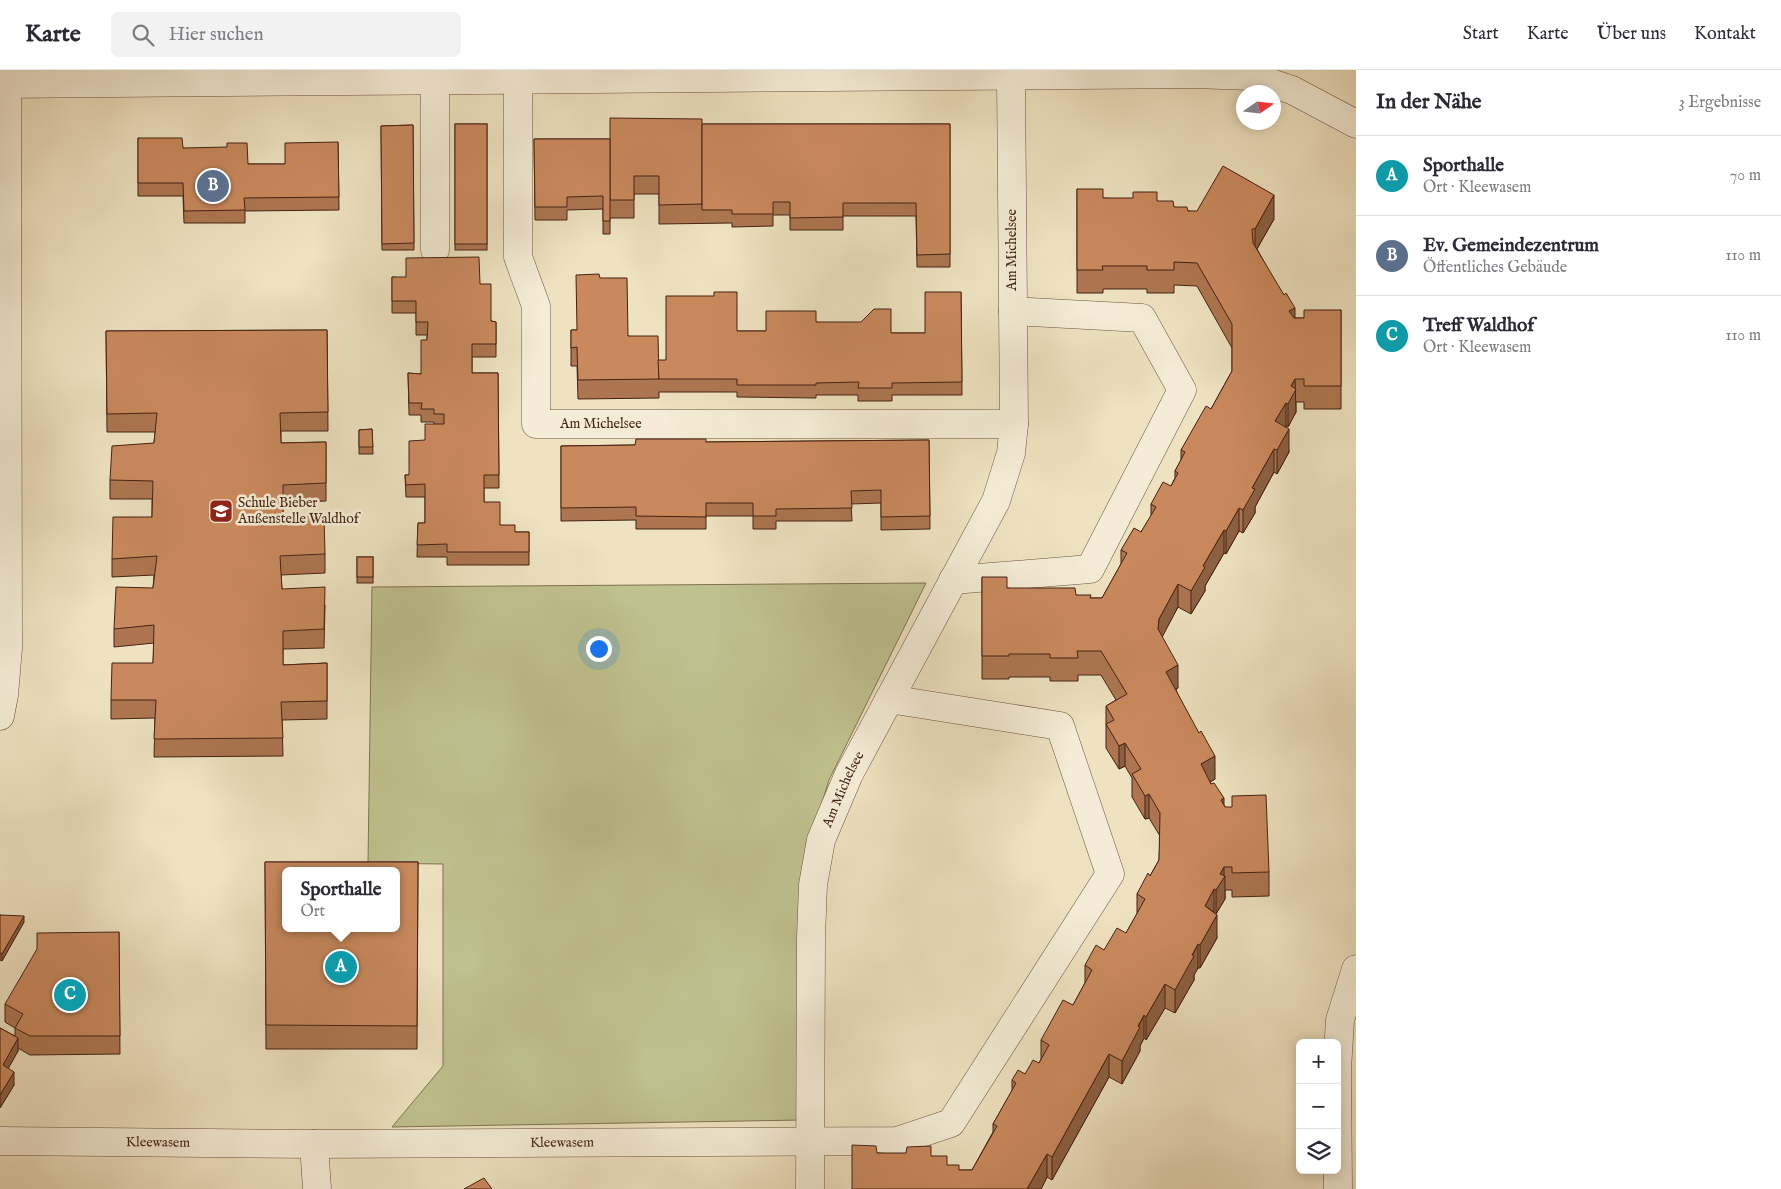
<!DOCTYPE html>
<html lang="de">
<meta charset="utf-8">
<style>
body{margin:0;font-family:"IM FELL English",serif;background:#f2f2f3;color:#2b2b33}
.controls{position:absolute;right:15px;bottom:15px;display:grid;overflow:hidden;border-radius:8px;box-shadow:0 2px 12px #0003}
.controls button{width:45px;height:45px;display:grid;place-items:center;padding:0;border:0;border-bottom:1px solid #e1e1e2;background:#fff;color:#2b2b33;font:25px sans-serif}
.compass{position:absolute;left:1236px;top:15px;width:45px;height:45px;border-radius:50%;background:#fff;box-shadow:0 2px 12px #0003;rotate:76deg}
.you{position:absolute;left:598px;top:578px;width:18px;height:18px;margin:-12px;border:4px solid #fff;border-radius:50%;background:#1a73e8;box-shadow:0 0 0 8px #1a73e833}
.badge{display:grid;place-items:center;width:32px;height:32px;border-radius:50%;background:#1a73e8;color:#fff;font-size:16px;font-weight:700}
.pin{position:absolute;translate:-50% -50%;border:2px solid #fff;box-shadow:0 1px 5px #0006}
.popup{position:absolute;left:282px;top:797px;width:118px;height:65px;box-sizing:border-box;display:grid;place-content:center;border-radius:8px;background:#fff;filter:drop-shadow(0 1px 4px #0005);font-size:16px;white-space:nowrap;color:#7c7c81}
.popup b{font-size:19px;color:#2b2b33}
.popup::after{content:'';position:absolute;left:50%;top:100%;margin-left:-10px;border:10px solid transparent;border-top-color:#fff}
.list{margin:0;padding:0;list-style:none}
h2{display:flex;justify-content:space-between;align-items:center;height:65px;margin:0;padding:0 20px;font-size:21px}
h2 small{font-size:16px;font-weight:400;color:#7c7c81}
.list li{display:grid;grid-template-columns:32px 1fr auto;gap:15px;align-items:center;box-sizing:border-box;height:80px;padding:0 20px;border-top:1px solid #e1e1e2}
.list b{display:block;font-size:19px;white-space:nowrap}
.list p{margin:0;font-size:16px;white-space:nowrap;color:#7c7c81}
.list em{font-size:16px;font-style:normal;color:#7c7c81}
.icon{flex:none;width:28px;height:28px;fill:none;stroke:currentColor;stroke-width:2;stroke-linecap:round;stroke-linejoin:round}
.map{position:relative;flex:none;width:1356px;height:1119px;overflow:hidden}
header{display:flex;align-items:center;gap:30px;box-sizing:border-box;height:70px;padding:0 25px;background:#fff;border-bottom:1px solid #e1e1e2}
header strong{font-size:24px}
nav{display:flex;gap:28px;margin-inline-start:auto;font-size:18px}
.search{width:350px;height:45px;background:#f2f2f3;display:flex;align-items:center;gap:12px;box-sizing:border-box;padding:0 18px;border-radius:8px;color:#7c7c81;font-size:19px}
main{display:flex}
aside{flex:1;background:#fff}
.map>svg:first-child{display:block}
.green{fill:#bfc18e;stroke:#827251}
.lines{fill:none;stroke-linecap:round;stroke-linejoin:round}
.minor-casing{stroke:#6f523f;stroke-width:29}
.minor{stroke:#f4ecd6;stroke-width:28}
.wall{fill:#ad7650;stroke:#452214}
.shaded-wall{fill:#8d6041;stroke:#452214}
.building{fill:#c9895d;stroke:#452214;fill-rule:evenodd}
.labels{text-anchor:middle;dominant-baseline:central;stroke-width:5;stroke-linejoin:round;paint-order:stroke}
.street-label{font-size:14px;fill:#452214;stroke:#f4ecd6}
.poi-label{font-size:14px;fill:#452214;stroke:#f4ecd6;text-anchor:start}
</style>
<header>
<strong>Karte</strong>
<div class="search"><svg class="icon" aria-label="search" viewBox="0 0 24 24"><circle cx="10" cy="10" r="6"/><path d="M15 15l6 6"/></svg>Hier suchen</div>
<nav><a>Start</a><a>Karte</a><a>Über uns</a><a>Kontakt</a></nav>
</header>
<main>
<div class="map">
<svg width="1356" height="1119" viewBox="0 0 1356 1119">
<rect width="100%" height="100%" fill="#eee2c0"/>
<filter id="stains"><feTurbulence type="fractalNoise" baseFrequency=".004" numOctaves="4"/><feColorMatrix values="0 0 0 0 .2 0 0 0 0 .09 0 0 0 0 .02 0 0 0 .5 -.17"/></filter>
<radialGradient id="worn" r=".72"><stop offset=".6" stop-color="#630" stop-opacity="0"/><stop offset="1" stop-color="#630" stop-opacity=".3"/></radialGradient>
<polygon class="green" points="926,513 829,710 812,766 802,1050 392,1057 443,996 443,794 368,793 372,517"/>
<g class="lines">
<g class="minor-casing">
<g id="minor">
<path id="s1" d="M518 0V187L536 236V354H1014"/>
<polyline points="435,11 435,180"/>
<polyline points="0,14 1195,4 1250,6 1292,20 1356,54"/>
<polyline points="953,510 1090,499 1182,320 1142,248 1013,241"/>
<polyline points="0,646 4,625 8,578 7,0"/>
<path id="s2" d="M0 1071 314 1074 897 1071 951 1053 1110 804 1060 656 889 629"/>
<polyline points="314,1074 317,1119"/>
<path id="s3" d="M810 1119 811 868 813 815 821 770 849 704 996 431 1011 383 1014 354 1011 7"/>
<polyline points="1338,1119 1337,999 1340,950 1356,899"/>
</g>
</g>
<use href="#minor" class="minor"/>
</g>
<g class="wall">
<rect x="455" y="54" width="32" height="126"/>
<polygon points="702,54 950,54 950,197 917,197 916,146 843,146 843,160 790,160 790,145 773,145 773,156 732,157 732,153 659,154 659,124 634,124 634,148 610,148 610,164 603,164 603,139 567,140 567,150 535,150 534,69 610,69"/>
<polygon points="413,55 414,180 382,180 381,56"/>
<polygon points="138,68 183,78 248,94 285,94 338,72 339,140 245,141 245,153 184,153 183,126 138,126"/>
<polygon points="1077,119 1103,128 1157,131 1174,137 1188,141 1274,149 1257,179 1295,248 1304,248 1341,240 1341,339 1304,339 1304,332 1296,332 1296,342 1288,357 1286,356 1285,357 1289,382 1277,404 1274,402 1255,437 1255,443 1243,463 1239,461 1226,484 1224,483 1205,516 1205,521 1191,544 1178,537 1162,566 1178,618 1176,620 1215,709 1210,712 1224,735 1269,802 1269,826 1232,827 1232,820 1225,820 1225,829 1216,844 1214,843 1217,868 1200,898 1198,898 1194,905 1194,910 1175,943 1165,938 1146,970 1144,968 1140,976 1140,981 1122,1014 1109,1007 1052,1110 1047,1107 1041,1119 852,1119 877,1083 931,1086 947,1095 959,1100 972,1100 993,1062 993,1054 1012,1021 1012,1010 1025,1004 1039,993 1041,989 1041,970 1073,935 1085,913 1085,895 1126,863 1137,844 1137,824 1150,806 1159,790 1160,766 1149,748 1145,749 1132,727 1132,708 1125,696 1119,699 1106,678 1106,636 1116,630 1101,605 1078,605 1078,611 1050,611 1050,607 1009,607 1009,609 982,609 982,507 1007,518 1076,525 1091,528 1102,528 1121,494 1121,480 1141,462 1151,446 1151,434 1171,416 1175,408 1175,401 1181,390 1181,380 1211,339 1232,301 1232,278 1197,216 1174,215 1174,223 1147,223 1147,219 1103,219 1103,223 1077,223"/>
<polygon points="392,207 480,214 491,251 496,252 496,287 472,287 472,303 498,303 499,418 484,418 484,432 500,455 515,462 529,462 529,495 447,495 447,487 417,487 418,453 425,453 425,427 406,427 405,405 409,405 425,370 434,354 434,352 421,352 421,345 409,345 408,303 421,304 427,270 427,265 416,265 416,243 392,243"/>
<polygon points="600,208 628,266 658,295 666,290 737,261 766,261 816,252 891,263 925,263 961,222 962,325 892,325 892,331 858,331 858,325 816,325 816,328 737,327 737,322 659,322 659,328 578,329 577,296 571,296 571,260 577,260"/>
<polygon points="327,260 328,361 281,361 281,373 326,372 326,431 283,433 283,446 325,484 325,503 281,505 282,519 325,535 324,578 283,579 283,595 327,593 327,649 282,650 283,686 154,687 155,648 111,649 111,630 153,593 154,573 114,577 114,559 153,518 154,505 112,507 112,489 152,447 152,429 110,429 110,410 154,373 155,362 107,362 106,261"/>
<polygon points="372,359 373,384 359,384 359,360"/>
<polygon points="929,370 930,459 881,460 881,433 851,434 852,451 776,451 776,459 753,459 753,446 706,446 706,459 636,459 636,450 561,451 561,376 635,375 706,372"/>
<rect x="357" y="487" width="16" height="26"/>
<polygon points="265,792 418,792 417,979 266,979"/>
<polygon points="0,845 24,852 2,891 0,890"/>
<polygon points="119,862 120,984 30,985 18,978 18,981 8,998 14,1015 0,1038 0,958 15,966 15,958 5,952 5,934"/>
</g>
<g class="shaded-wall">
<polygon points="1274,125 1274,149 1255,182 1255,159"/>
<polygon points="1295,238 1295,261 1289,241"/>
<polygon points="1295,309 1296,342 1288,357 1288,334 1291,316"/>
<polygon points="1286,333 1286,356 1275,374 1275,351"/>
<polygon points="1289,359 1289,382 1277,404 1277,380"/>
<polygon points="1274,379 1274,402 1255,437 1255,443 1243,463 1243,440 1252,418"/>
<polygon points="1239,438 1239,461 1226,484 1226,461"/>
<polygon points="1224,460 1224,483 1205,516 1205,521 1191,544 1191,521 1203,496"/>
<polygon points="1178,514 1178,537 1159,573 1158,559 1159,549"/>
<polygon points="1178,595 1178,618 1166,625 1166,602"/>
<polygon points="1125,673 1125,696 1119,699 1119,676"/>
<polygon points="1215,686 1215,709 1201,718 1201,694"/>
<polygon points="1149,724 1149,748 1145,749 1145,726"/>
<polygon points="1224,728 1224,751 1221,730"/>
<polygon points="1224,797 1224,808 1225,806 1225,829 1216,844 1216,820 1220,804"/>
<polygon points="1214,819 1214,842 1205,836"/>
<polygon points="1217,845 1217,868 1200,898 1200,875"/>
<polygon points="24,846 24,852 2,891 2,884"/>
<polygon points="1198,874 1198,898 1194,905 1194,910 1175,943 1175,920"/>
<polygon points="1165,914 1165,938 1146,970 1146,947"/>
<polygon points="1144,945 1144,968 1140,976 1140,981 1122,1014 1122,991"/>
<polygon points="18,968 18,981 3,1008 3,995"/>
<polygon points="1109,984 1109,1007 1052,1110 1052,1087"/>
<polygon points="14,1002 14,1015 0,1038 0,1025"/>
<polygon points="1047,1084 1047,1107 1041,1119 1027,1119"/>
</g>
<g class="building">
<polygon points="610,48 702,49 702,134 659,135 659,106 634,106 634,130 610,130"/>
<rect x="455" y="54" width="32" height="120"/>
<polygon points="702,54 950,54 950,184 917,185 916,133 843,133 843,147 790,148 790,132 773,132 773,144 732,144 732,140 702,140"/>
<polygon points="413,55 414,173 382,174 381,56"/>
<polygon points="138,68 182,68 183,78 227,77 227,73 247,73 248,94 285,94 285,73 338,72 339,127 244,128 245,140 184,141 183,113 138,113"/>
<polygon points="534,69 610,69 610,151 603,151 603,126 567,127 567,137 535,137"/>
<polygon points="1223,96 1274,125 1255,159 1252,159 1253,173 1284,225 1286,223 1295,238 1289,241 1294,248 1304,248 1304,240 1341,240 1341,316 1304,316 1304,309 1295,309 1291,316 1296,319 1288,334 1286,333 1275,351 1289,359 1277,380 1274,379 1252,418 1255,419 1243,440 1239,438 1226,461 1224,460 1203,496 1205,497 1191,521 1178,514 1159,549 1158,559 1178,595 1166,602 1199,663 1201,661 1215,686 1201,694 1211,714 1214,713 1224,728 1221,730 1225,737 1232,737 1232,726 1266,725 1269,802 1232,803 1232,797 1224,797 1220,804 1225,806 1216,820 1214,819 1205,836 1217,845 1200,875 1198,874 1192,885 1194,886 1175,920 1165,914 1146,947 1144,945 1138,956 1140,957 1122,991 1109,984 1052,1087 1047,1084 1027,1119 852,1119 852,1075 876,1076 877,1083 906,1083 907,1077 931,1076 931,1086 947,1086 947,1095 959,1095 959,1100 972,1100 997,1056 993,1054 1016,1013 1012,1010 1018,1000 1025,1004 1033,990 1039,993 1049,975 1041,970 1063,930 1073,935 1092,900 1085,895 1096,875 1104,880 1117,858 1126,863 1145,829 1137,824 1148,803 1150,806 1159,790 1160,743 1149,724 1145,726 1132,704 1141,699 1125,673 1119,676 1106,654 1114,650 1106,636 1127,624 1101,581 1077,581 1078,588 1050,588 1050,584 1009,584 1009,586 982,586 982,507 1007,507 1007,518 1075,518 1076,525 1091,525 1090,528 1102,528 1127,483 1121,480 1134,458 1141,462 1156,437 1151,434 1163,412 1171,416 1178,403 1175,401 1185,382 1181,380 1206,336 1211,339 1232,301 1232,254 1197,193 1174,192 1174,200 1147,200 1147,196 1102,196 1103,200 1077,200 1077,119 1103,119 1103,128 1133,128 1133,122 1157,122 1157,131 1173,131 1174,137 1187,137 1188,141 1197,141"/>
<polygon points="479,187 480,214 491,214 491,251 496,252 496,274 472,274 472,303 498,303 499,405 484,405 484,432 500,432 500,455 515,455 515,462 529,462 529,482 447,482 447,474 417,475 418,453 425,453 425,414 406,415 405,405 409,405 409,371 425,370 425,354 444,354 444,344 434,344 434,339 421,339 422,333 409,333 408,303 421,304 421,270 427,270 428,252 416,252 416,231 392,231 392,207 406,207 406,188"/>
<polygon points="599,204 600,208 627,208 628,266 658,266 659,309 578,310 577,277 571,278 571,260 577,260 576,205"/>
<polygon points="714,222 737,222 737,261 766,261 766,241 816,241 816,252 861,252 874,239 891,239 891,263 925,263 925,222 961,222 962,312 892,313 892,318 858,318 859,312 816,313 816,315 737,315 737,309 659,309 658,290 666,290 666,226 714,226"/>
<polygon points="327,260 328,342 280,343 281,373 326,372 326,413 283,415 283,446 324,447 325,484 280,486 282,519 325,517 324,559 283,561 283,595 327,593 327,631 281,632 283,668 154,669 156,630 111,630 112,593 153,593 154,555 114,559 116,517 153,518 157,486 112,489 113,447 152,447 153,411 110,410 112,376 154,373 157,343 107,344 106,261"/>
<polygon points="372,359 373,377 359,377 359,360"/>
<polygon points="636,369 706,369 706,372 929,370 930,446 881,447 881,420 851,421 852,438 776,439 776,446 753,446 753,433 706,433 706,447 636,446 636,437 561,438 561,376 635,375"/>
<rect x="357" y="487" width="16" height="20"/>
<path d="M265 792H418L417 956 266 955ZM286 801H396V858H286Z"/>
<polygon points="0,845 24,846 2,884 0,883"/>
<polygon points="119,862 120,966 30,966 15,958 23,944 5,934 37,879 37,863"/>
<polygon points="0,958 18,968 3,995 14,1002 0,1025"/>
<polygon points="484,1108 492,1119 464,1119"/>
</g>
<defs>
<g id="school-square" transform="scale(1.25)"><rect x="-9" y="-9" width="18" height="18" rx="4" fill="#8f2418" stroke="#f4ecd6"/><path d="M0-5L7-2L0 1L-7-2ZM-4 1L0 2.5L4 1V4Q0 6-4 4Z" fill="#fff"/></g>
</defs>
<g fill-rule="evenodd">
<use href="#school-square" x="221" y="441"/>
</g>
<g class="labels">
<g class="street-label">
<text transform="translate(1012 180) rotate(-90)">Am Michelsee</text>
<text stroke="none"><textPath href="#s1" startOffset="422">Am Michelsee</textPath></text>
<text stroke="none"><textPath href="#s3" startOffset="405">Am Michelsee</textPath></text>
<text stroke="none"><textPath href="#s2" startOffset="158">Kleewasem</textPath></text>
<text stroke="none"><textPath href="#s2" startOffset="562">Kleewasem</textPath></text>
</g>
<g class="poi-label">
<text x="238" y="433">Schule Bieber<tspan x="238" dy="16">Außenstelle Waldhof</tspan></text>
</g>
</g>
<rect width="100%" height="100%" filter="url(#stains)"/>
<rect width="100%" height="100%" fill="url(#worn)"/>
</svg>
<div class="controls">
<button>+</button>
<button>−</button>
<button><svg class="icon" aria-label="layers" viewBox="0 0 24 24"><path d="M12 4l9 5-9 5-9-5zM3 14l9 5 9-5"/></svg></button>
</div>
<svg class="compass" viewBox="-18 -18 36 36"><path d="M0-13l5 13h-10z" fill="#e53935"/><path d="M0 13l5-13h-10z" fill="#7c7c81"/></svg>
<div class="you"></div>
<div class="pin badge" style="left:341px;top:897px;background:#0f9aa8">A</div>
<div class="popup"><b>Sporthalle</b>Ort</div>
<div class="pin badge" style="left:213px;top:116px;background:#5c6f8a">B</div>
<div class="pin badge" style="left:70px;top:925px;background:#0f9aa8">C</div>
</div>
<aside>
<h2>In der Nähe<small>3 Ergebnisse</small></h2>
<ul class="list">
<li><span class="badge" style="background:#0f9aa8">A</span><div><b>Sporthalle</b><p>Ort · Kleewasem</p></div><em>70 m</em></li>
<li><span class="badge" style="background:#5c6f8a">B</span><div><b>Ev. Gemeindezentrum</b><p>Öffentliches Gebäude</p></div><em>110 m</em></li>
<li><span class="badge" style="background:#0f9aa8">C</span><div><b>Treff Waldhof</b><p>Ort · Kleewasem</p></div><em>110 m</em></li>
</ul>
</aside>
</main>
